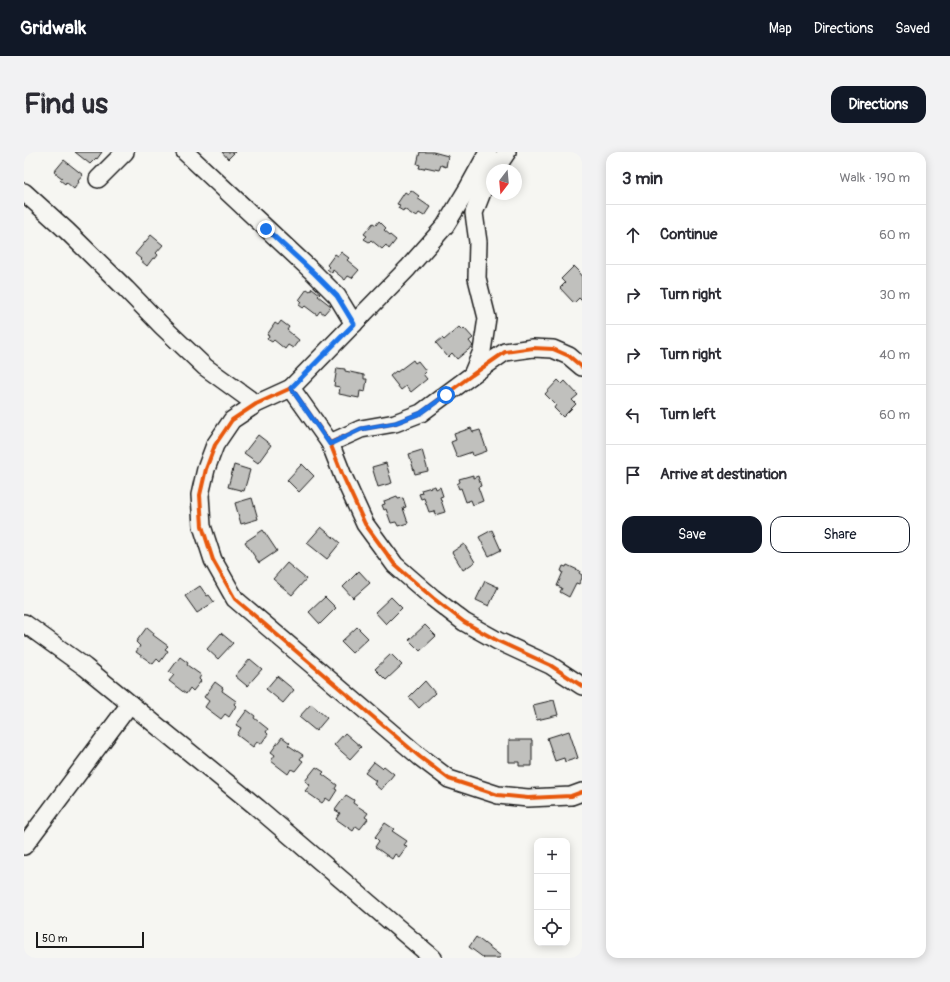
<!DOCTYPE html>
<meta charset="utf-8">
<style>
body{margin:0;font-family:Pangolin,sans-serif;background:#f2f2f3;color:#2b2b33}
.controls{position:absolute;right:12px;bottom:12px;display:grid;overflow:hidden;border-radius:8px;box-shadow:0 2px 10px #0003}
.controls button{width:36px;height:36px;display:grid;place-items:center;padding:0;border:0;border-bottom:1px solid #e1e1e2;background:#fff;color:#2b2b33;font:20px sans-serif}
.compass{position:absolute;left:462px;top:12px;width:36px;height:36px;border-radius:50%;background:#fff;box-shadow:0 2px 10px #0003;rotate:196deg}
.scale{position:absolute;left:12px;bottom:10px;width:108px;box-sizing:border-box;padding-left:4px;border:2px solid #1c1c1c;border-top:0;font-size:11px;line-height:14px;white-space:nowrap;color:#1c1c1c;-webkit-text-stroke:3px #f6f6f2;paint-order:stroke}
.stop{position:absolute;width:12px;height:12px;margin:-9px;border:3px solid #1a73e8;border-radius:50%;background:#fff}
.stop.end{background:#1a73e8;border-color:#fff;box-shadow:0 1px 4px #0008}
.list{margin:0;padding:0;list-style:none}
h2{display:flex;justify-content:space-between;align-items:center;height:52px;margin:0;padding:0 16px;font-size:17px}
h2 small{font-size:13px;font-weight:400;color:#7c7c81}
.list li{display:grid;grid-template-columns:26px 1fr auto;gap:12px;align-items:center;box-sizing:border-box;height:60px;padding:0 16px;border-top:1px solid #e1e1e2}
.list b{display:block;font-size:15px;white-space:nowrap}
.list em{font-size:13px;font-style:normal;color:#7c7c81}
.actions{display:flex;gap:8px;padding:12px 16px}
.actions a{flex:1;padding:9px 0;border:1px solid #111827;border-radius:12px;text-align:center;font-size:14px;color:#111827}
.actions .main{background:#111827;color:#fff}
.icon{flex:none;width:22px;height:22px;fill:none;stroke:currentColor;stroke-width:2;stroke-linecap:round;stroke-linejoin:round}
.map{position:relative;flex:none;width:558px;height:806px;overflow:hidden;border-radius:12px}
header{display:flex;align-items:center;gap:24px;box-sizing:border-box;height:56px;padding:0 20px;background:#111827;color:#fff}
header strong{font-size:19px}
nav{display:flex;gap:22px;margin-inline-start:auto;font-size:14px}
.intro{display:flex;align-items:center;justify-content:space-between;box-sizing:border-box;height:96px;padding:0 24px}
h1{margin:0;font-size:28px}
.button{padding:10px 18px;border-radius:12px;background:#111827;color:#fff;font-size:14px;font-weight:700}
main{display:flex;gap:24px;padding:0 24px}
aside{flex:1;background:#fff;border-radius:12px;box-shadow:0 2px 10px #0003}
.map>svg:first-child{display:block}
.building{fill:#c0c0bd;stroke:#1c1c1c}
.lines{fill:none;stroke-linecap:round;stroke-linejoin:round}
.street-casing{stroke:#1c1c1c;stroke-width:20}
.street{stroke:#f6f6f2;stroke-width:17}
.cycleway-casing{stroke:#f6f6f2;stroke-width:6}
.cycleway{stroke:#e8590c;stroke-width:4}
.route{stroke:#1a73e8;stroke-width:5}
</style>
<header>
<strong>Gridwalk</strong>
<nav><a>Map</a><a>Directions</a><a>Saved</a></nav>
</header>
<div class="intro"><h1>Find us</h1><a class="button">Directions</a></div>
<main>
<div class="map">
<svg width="558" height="806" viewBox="0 0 558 806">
<rect width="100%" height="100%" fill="#f6f6f2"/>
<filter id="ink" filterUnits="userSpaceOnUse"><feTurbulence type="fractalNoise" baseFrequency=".025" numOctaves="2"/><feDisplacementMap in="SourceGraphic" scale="8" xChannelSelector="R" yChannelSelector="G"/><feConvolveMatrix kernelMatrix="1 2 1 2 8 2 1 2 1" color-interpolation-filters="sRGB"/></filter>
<g filter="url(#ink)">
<g class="building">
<polygon points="51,0 78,0 73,7 72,6 66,12"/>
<polygon points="198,0 211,0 204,7"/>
<polygon points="396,0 409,0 424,4 422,15 417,13 415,18 401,15 400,17 395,16 396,13 393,12"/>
<polygon points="40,8 59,23 54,29 55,30 50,37 42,30 41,32 36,28 38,26 30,20"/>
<polygon points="387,38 395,44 393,46 406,55 400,64 395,61 392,65 380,57 379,59 374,56 376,53 373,52 381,40 384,42"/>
<polygon points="355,69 362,76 360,78 372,88 365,97 362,93 358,97 347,88 345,90 340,87 343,84 340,82 349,71 352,73"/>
<polygon points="127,83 139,93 132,101 134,103 131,107 129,106 123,114 116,108 117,107 111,102"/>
<polygon points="317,100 325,106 323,108 335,118 328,126 324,124 321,128 309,118 308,121 303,117 305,115 303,113 311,102 314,104"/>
<polygon points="550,114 556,120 555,121 558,125 558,149 555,146 550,151 536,136 541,131 537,127"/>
<polygon points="288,136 296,142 294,144 307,154 300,162 296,159 293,163 281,154 279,156 275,153 277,150 275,148 283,137 286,139"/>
<polygon points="257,169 265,175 263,178 275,188 269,196 264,193 261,197 250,188 248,190 243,187 245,184 243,183 251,171 254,173"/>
<polygon points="435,175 438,178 440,176 449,186 445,189 449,194 433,207 428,201 424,205 412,191 418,186 420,188"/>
<polygon points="389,208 391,211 394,209 402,219 399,222 403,227 387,240 382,234 377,238 366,224 372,219 373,220"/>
<polygon points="313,216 321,217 321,219 340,223 340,227 343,227 341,240 336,239 335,246 315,242 316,235 310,234"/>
<polygon points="534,228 538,232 541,229 554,243 548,248 552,252 539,265 530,256 532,253 521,242"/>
<polygon points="447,276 449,280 456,278 463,299 449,304 448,300 433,305 427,290 432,288 430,282"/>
<polygon points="234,283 247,293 234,311 220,301"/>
<polygon points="398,298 404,319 391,322 385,302"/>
<polygon points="362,311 368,331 354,335 348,315"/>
<polygon points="278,312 290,324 275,340 263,328"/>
<polygon points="210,313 226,318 220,339 204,335"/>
<polygon points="449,323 449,326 454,324 457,334 454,335 459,349 449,353 447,348 442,350 437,336 435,337 433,332 436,330 435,327"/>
<polygon points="411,334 412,337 416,335 419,344 416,345 421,360 411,363 410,359 405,360 400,346 397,347 395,342 398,341 397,338"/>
<polygon points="373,344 374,347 379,346 382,355 379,356 384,371 374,374 372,370 367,371 362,357 360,358 358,353 361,352 360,349"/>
<polygon points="228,346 234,367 217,372 211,351"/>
<polygon points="297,375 316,391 303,407 283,391"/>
<polygon points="239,378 253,399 235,411 221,390"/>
<polygon points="468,378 477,398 465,404 455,385"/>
<polygon points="440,392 451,410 439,418 428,400"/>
<polygon points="263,411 282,427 268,443 249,427"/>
<polygon points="543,413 556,419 555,421 558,423 558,426 555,432 552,431 545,445 536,440 538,436 533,434 539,420 537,419 539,414 542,415"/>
<polygon points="335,419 346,431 329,446 319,435"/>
<polygon points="461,429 474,435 465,454 452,448"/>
<polygon points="176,434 183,444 185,443 190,450 173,461 161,444"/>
<polygon points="301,445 312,456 296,472 285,460"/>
<polygon points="367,445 378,456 362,472 351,460"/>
<polygon points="401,473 412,484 396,499 385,488"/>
<polygon points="123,475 130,481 129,483 144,494 141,497 144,499 136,510 133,507 129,512 112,500 116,494 112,490"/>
<polygon points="333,475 344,486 328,501 317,490"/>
<polygon points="197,481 209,491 194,507 183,497"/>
<polygon points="367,502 378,513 362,528 351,517"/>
<polygon points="156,505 164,511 163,513 177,523 175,527 177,529 169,539 166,536 162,542 145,529 150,523 145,520"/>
<polygon points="226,507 238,517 223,534 211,524"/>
<polygon points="253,524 270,538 259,551 242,537"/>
<polygon points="401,529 411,541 395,556 385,545"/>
<polygon points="191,530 199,536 198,539 212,549 210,552 212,554 205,565 201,562 197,567 181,555 185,549 180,545"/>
<polygon points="530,548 534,563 513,568 509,553"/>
<polygon points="287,552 303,566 292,579 275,565"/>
<polygon points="223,558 231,564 230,566 244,577 242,580 244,582 237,592 233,590 229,595 213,583 217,576 212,573"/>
<polygon points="545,579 554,606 541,610 540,606 531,609 523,586"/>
<polygon points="321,581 337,595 326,607 310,593"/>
<polygon points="258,585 266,591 264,593 279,603 276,607 279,609 271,619 267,617 264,622 247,609 251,603 247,600"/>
<polygon points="485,588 508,588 508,614 495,614 495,610 485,610"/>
<polygon points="350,610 358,616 360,614 370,622 357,638 350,632 352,629 341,621"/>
<polygon points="292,615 300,620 298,622 313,633 311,637 313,638 306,649 302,646 298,651 281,639 286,633 281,629"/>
<polygon points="322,643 330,648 329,651 344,661 341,665 344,667 336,677 332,674 329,679 312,667 316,661 311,658"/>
<polygon points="361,671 370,677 368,679 383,689 380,693 383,694 375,705 371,702 368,707 351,695 355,689 351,685"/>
<polygon points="452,785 477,804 475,806 460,806 445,795"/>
</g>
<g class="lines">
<g class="street-casing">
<g id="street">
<polyline points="161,0 290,121 313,144 330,172"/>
<polyline points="471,18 483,0"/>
<polyline points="74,27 101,0"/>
<polyline points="0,40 43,79 102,137 138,174 181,215 232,252"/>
<polyline points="558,215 545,204 529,197 509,196 481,200 448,223 397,261 371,271 337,277 306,291 319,324 341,372 371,413 409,446 440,470 474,489 526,513 558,534"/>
<polyline points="448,223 458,199 463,166 453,126 454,90 450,61 462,30 468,22"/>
<polyline points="267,236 384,116 421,74 443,38 464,0"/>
<polyline points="306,291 267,236 232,252 208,268 191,293 182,317 176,343 178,374 189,408 211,447 396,605 425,627 474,643 504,646 547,644 558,640"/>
<polyline points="0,471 61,515 234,656 409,806"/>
<polyline points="0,694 106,552"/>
</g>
</g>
<use href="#street" class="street"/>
<g class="cycleway-casing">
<g id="cycleway">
<polyline points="558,215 545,204 529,197 509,196 481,200 448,223 397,261 371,271 337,277 306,291 319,324 341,372 371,413 409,446 440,470 474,489 526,513 558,534"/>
<polyline points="306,291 267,236 232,252 208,268 191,293 182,317 176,343 178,374 189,408 211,447 396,605 425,627 474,643 504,646 547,644 558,640"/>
</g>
</g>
<use href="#cycleway" class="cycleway"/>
</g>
</g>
<g class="lines" filter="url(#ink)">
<polyline class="route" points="242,77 290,121 313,144 330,172 267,236 306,292 337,277 371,271 397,261 422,243"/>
</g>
</svg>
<div class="controls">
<button>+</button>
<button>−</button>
<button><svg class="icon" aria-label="locate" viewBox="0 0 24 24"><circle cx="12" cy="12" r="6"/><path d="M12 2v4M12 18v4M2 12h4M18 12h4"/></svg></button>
</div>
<svg class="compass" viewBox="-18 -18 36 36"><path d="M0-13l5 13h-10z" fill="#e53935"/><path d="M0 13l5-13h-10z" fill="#7c7c81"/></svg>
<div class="scale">50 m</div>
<div class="stop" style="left:422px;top:243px"></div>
<div class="stop end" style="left:242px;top:77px"></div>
</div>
<aside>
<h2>3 min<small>Walk · 190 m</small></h2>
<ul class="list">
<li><svg class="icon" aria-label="ahead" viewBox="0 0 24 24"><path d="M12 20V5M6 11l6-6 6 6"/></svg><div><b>Continue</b></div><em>60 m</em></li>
<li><svg class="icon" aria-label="right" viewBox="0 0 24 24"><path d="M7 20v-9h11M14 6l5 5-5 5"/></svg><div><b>Turn right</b></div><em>30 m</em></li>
<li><svg class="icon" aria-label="right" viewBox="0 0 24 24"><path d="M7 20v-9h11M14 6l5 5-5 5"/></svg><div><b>Turn right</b></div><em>40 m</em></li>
<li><svg class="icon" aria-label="left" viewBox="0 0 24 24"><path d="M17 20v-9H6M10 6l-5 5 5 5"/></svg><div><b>Turn left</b></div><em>60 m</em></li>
<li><svg class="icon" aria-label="arrive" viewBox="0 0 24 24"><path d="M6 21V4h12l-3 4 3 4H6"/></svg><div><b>Arrive at destination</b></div></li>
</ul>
<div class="actions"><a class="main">Save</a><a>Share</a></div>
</aside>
</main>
